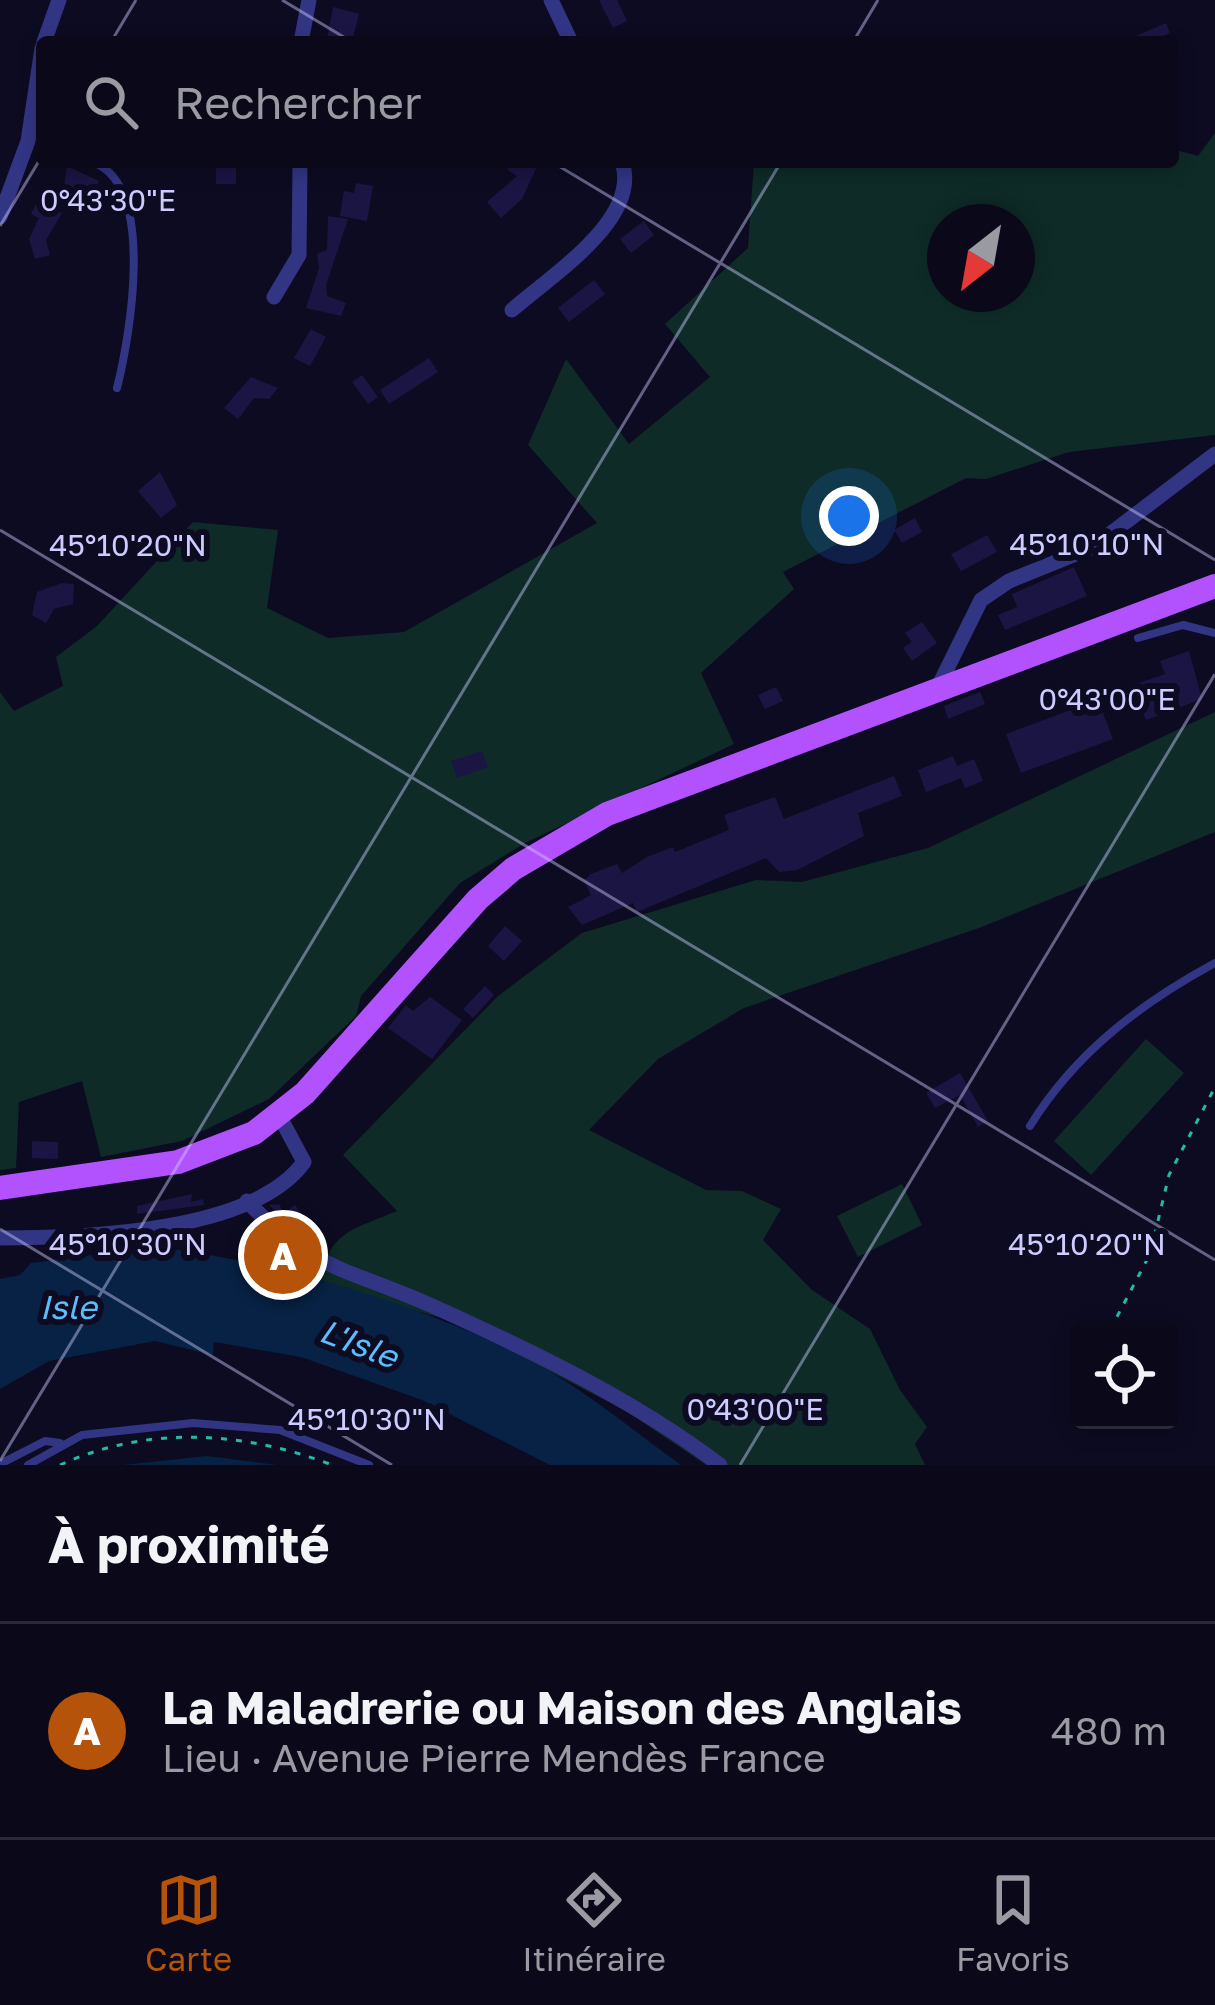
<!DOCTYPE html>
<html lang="fr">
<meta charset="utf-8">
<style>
body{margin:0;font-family:"Golos Text",sans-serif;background:#131122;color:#f1f3f6}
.controls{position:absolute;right:36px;bottom:36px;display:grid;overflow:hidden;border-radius:12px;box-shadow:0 6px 18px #0003}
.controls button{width:108px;height:108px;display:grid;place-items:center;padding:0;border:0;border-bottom:3px solid #2a2938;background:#0a0819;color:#f1f3f6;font:60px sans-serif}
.compass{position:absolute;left:927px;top:204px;width:108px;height:108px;border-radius:50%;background:#0a0819;box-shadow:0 6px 18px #0003;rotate:211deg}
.you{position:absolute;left:849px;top:516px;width:42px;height:42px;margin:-30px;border:9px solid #fff;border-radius:50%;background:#1a73e8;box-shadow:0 0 0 18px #1a73e833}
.badge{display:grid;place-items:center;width:78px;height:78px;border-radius:50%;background:#b45309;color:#fff;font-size:39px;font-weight:700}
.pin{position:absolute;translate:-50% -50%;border:6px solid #fff;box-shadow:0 3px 12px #0006}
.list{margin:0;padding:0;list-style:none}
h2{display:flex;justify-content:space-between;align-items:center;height:156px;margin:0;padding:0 48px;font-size:51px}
h2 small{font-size:39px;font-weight:400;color:#999aa2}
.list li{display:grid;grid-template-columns:78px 1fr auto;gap:36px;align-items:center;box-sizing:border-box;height:216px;padding:0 48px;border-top:3px solid #2a2938}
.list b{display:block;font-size:45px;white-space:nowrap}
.list p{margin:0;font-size:39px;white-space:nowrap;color:#999aa2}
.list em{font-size:39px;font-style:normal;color:#999aa2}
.icon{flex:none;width:66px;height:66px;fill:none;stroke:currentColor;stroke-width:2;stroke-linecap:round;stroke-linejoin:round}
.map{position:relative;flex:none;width:1215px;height:1465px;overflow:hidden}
.search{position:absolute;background:#0a0819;box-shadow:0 6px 18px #0003;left:36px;right:36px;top:36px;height:132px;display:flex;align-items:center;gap:30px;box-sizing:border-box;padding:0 42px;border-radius:12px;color:#999aa2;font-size:45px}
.sheet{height:372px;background:#0a0819}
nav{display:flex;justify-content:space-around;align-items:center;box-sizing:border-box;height:168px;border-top:3px solid #2a2938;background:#0a0819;font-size:33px;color:#999aa2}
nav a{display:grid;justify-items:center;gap:6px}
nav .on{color:#b45309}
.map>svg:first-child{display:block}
.green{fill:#0e2b28;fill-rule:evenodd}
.water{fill:#072244}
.building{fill:#1b1543}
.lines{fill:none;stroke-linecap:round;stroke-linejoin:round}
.path{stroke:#23bba7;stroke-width:3;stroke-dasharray:6 9;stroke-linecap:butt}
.lane{stroke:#323584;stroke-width:8}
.street{stroke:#323584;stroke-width:15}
.primary{stroke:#b252ff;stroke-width:24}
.ticks{fill:none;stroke:#cdcbff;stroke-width:3;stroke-opacity:0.45}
.labels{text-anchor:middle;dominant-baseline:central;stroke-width:12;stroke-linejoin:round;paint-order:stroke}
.water-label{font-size:33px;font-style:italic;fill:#59beff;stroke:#0d0b21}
.ticks-label{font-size:30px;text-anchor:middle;fill:#cdcbff;stroke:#0d0b21;stroke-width:12;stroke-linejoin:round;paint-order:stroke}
</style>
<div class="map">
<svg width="1215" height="1465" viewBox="0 0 1215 1465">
<rect width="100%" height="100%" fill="#0d0b21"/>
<g class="green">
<path d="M1215 133V435L1069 452 986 479 966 478 783 572 794 589 701 673 734 744 525 843 460 883 361 996 356 1016 269 1099 182 1141 101 1157 82 1081 19 1102 16 1168 0 1170V692L14 711 63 686 56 657 97 626 193 522 278 530 267 608 328 638 404 632 597 523 528 445 566 359 629 444 710 377 665 324 748 248 754 162H1173V149L1198 156ZM945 222H1017V294H945Z"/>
<path d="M1215 712V832L979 928 744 1008 658 1059 589 1130 706 1190 742 1191 781 1209 763 1240 812 1290 870 1329 900 1390 927 1427 915 1444 925 1465H706L626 1411 452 1321 319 1283C329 1231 352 1230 397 1211L343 1155 498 996 582 933 756 880 802 882 928 848Z"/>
<polygon points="1146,1039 1184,1073 1091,1175 1054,1141"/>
<polygon points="902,1184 922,1225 858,1257 837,1216"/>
</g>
<g class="water">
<path d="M154 1247C280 1261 454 1312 562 1379 603 1405 642 1437 681 1465H550L422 1400 301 1357 214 1342 213 1355 155 1341 49 1361 0 1389V1279L20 1275 31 1263Z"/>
<polygon points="207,1456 277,1465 123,1465"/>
</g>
<g class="building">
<polygon points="599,0 617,0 627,21 613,28"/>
<polygon points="333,7 359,14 352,42 327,39"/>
<polygon points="1166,23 1170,33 1148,42 1122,42"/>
<rect x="216" y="162" width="20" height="22"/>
<polygon points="512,162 527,167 539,162 522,199 501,218 487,202 517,176 507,170"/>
<polygon points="67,166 99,181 89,205 63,194"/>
<polygon points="356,183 373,186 367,221 340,216 344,191 354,193"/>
<polygon points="38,200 62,213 46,240 50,255 35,259 29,239 39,218 31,214"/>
<polygon points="328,216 348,219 326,285 327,296 346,303 341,316 306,308 319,268 317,254 327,250"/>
<polygon points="644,221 654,235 631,253 620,239"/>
<polygon points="594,280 605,294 569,322 558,308"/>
<polygon points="311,329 326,337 310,366 294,358"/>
<polygon points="429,358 438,372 389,404 380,390"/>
<polygon points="362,375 378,397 368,404 352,382"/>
<polygon points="251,377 278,388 269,399 254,398 238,419 224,408"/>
<polygon points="160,472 177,505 161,518 138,491"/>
<polygon points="915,518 922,532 902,543 894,530"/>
<polygon points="987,535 997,552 961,571 951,554"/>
<polygon points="1074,567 1087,596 1005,630 998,615 1017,607 1012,594"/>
<polygon points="62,583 74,584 73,604 54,609 46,623 32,615 37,592"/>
<polygon points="922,622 937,643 912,661 903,648 912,642 905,633"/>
<polygon points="1189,651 1202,699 1146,720 1133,685 1165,674 1160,661"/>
<polygon points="776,687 783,701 765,709 758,695"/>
<polygon points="980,692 985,704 948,719 944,706"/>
<polygon points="1098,700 1113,739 1021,773 1006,734"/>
<polygon points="482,751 488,767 457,778 451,761"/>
<polygon points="953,756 957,766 974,759 983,781 965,788 961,778 926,792 918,770"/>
<polygon points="894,776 902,796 858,813 864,836 797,870 779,872 766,858 637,912 633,903 582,925 568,907 591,895 584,880 591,874 617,864 622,873 647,857 673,847 675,852 729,830 724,815 775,797 784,819"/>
<polygon points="505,926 522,941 504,961 488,946"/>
<polygon points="485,986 494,995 473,1018 463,1009"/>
<polygon points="430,997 462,1020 432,1059 388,1028 406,1005 413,1011"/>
<polygon points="960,1073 988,1121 978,1127 960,1095 935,1108 926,1093"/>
<polygon points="32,1141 58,1142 58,1159 32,1158"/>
<polygon points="192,1194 191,1202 203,1199 204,1205 137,1214 137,1206"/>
<polygon points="279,1204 284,1213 295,1205 302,1215 289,1223 269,1205"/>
<polygon points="273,1243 307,1266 305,1272 266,1259"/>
</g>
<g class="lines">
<g class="path">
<polyline points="1110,1330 1150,1254 1169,1175 1215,1087"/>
<path d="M60 1465C147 1425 244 1431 332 1465"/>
</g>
<g class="lane">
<path d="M92 162C157 184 130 336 117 388"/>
<polyline points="1138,638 1183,625 1215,633"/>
<path d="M1030 1126C1075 1053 1141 1003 1215 963"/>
<polyline points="0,1464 45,1441 60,1443"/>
<polyline points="28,1465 82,1435 193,1423 280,1430 369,1465"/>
</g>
<g class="street">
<polyline points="551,0 571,42"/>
<polyline points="44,42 59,0"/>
<polyline points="301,42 309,0"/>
<polyline points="0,217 28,141 42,48"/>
<polyline points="274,297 299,255 300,162"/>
<path d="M512 310C549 277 642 219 622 162"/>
<polyline points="937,689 981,600 1009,581 1093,547 1215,454"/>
<path d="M247 1201C313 1271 347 1268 428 1304 528 1349 633 1399 720 1465"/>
<path d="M0 1238C80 1238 253 1233 304 1162L280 1117"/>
</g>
<polyline class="primary" points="0,1188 178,1162 254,1133 305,1093 478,899 513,869 607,814 1215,586"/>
</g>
<path class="ticks" d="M282 0 352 42M111 42 136 0M853 42 878 0M552 162 1215 560M0 226 42 156M0 530 1215 1260M0 1229 392 1465M0 1461 781 162M740 1465 1215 674"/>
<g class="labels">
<g class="water-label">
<text x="68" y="1306">Isle</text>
<text transform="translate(359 1343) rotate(21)">L'Isle</text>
</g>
</g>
<g class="ticks-label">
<text x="108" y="211">0°43'30"E</text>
<text x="1087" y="555">45°10'10"N</text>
<text x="128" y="556">45°10'20"N</text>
<text x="1107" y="710">0°43'00"E</text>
<text x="1087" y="1255">45°10'20"N</text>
<text x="128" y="1255">45°10'30"N</text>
<text x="755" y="1420">0°43'00"E</text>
<text x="367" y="1430">45°10'30"N</text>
</g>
</svg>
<div class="controls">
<button><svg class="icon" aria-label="locate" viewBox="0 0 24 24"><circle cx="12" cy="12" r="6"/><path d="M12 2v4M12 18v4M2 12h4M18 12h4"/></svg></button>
</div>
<svg class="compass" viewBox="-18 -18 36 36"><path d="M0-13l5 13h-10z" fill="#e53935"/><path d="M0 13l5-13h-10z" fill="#999aa2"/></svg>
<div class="you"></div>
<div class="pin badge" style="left:283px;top:1255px">A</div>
<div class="search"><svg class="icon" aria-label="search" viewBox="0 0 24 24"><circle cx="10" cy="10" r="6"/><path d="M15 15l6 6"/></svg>Rechercher</div>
</div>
<section class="sheet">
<h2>À proximité<small></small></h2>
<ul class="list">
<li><span class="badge">A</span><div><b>La Maladrerie ou Maison des Anglais</b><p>Lieu · Avenue Pierre Mendès France</p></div><em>480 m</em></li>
</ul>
</section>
<nav>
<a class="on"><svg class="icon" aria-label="map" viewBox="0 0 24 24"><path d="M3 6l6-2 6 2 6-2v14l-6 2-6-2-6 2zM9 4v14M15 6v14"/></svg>Carte</a>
<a><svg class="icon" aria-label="directions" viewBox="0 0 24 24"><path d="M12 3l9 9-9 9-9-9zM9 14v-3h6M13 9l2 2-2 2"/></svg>Itinéraire</a>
<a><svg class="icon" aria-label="saved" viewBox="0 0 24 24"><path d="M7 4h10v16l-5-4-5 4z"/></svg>Favoris</a>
</nav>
